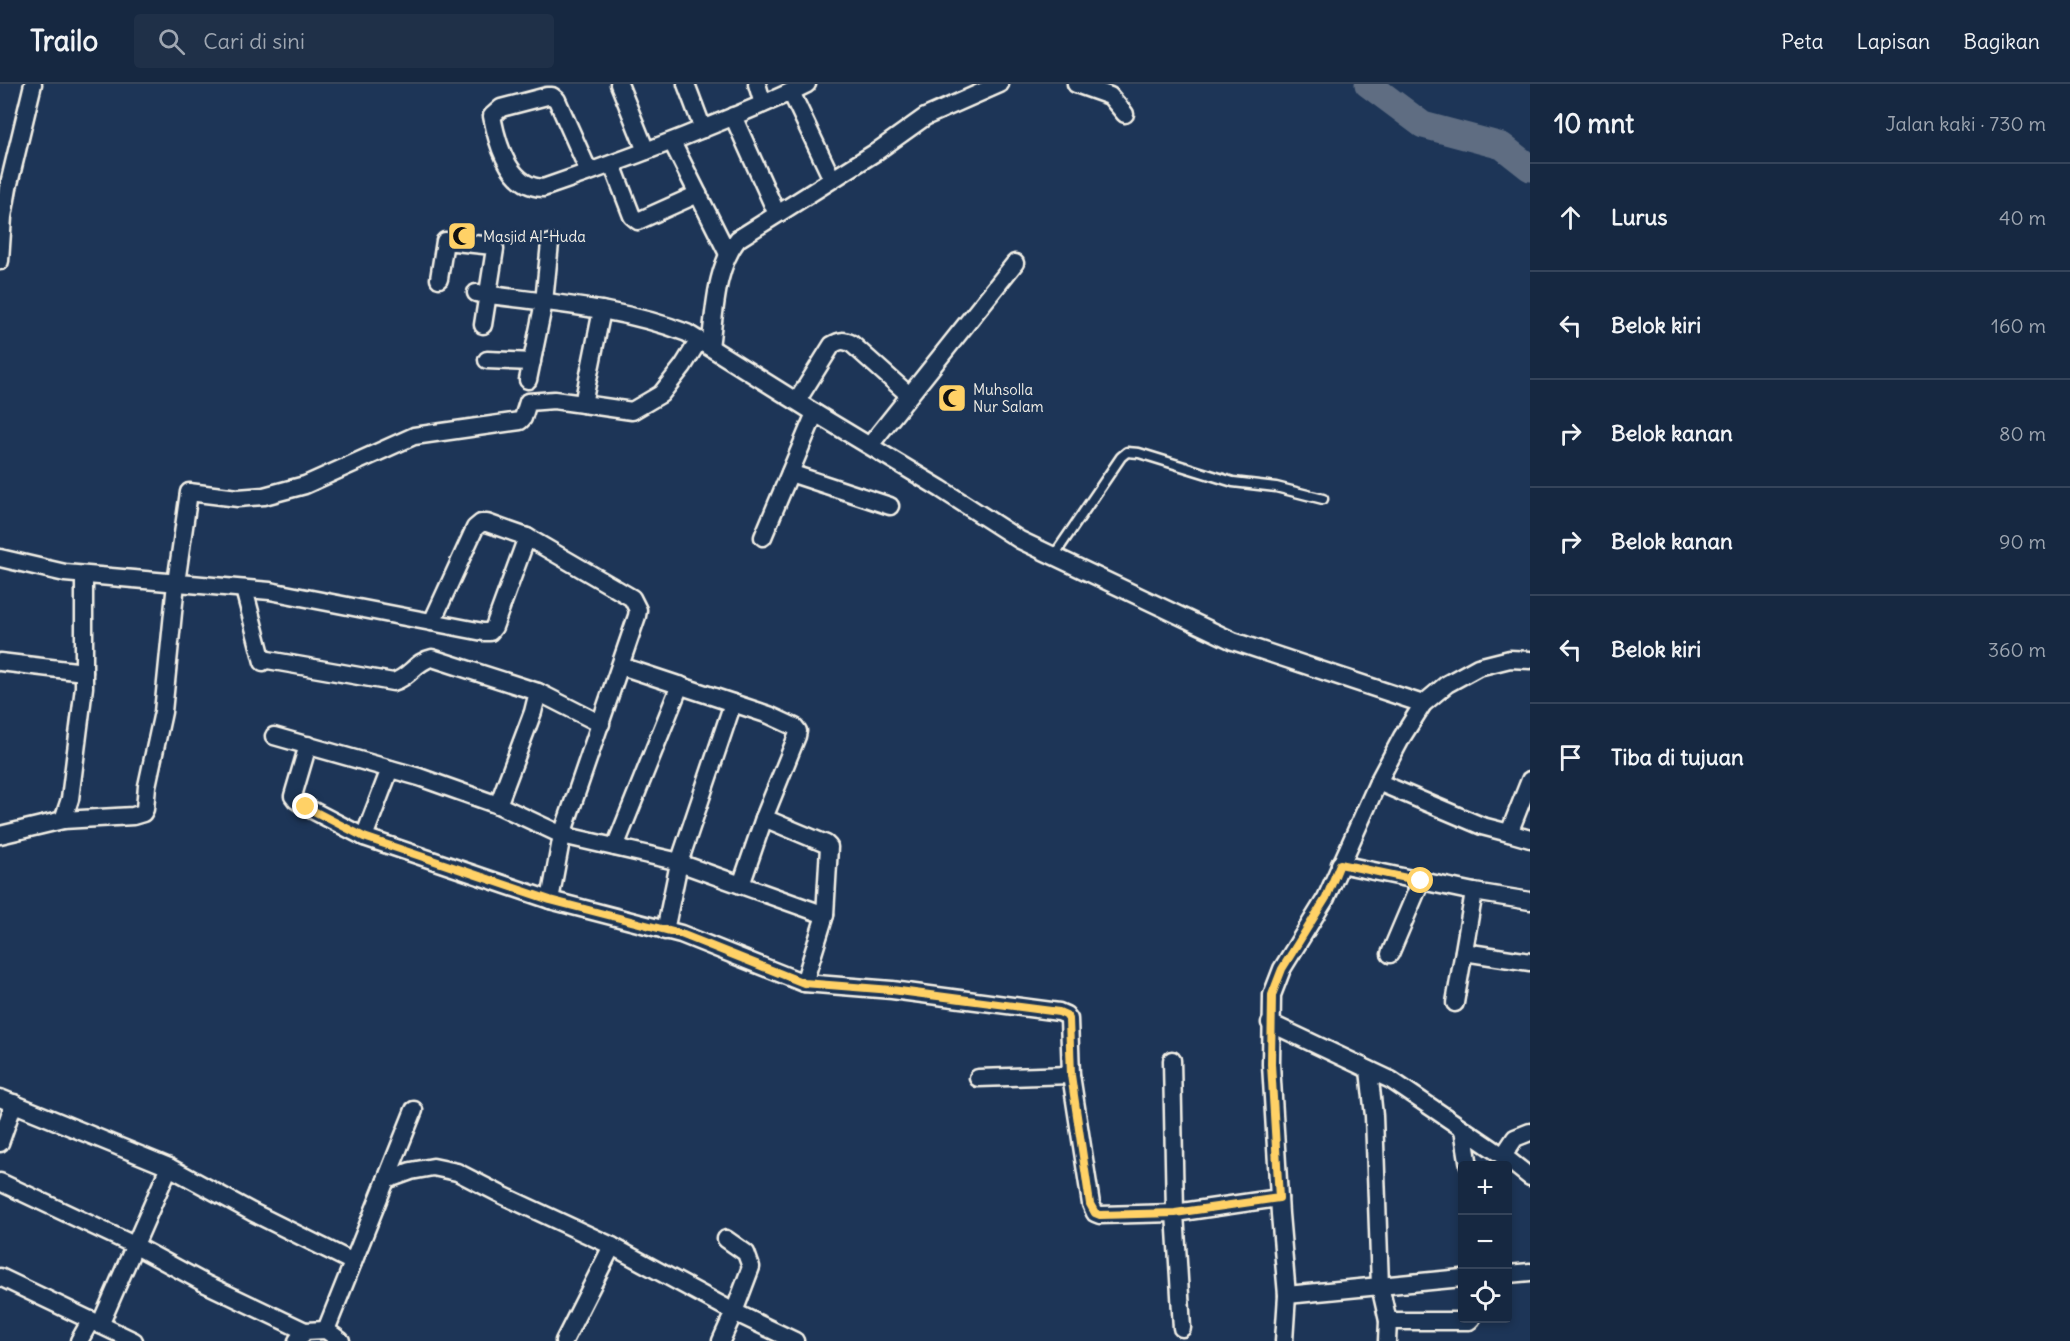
<!DOCTYPE html>
<html lang="id">
<meta charset="utf-8">
<style>
body{margin:0;font-family:Delius,sans-serif;background:#1f3048;color:#f1f3f6}
.controls{position:absolute;right:18px;bottom:18px;display:grid;overflow:hidden;border-radius:6px;box-shadow:0 3px 9px #0003}
.controls button{width:54px;height:54px;display:grid;place-items:center;padding:0;border:0;border-bottom:2px solid #35445a;background:#162841;color:#f1f3f6;font:30px sans-serif}
.stop{position:absolute;width:18px;height:18px;margin:-14px;border:4px solid #ffd166;border-radius:50%;background:#fff}
.stop.end{background:#ffd166;border-color:#fff;box-shadow:0 2px 6px #0008}
.list{margin:0;padding:0;list-style:none}
h2{display:flex;justify-content:space-between;align-items:center;height:78px;margin:0;padding:0 24px;font-size:26px}
h2 small{font-size:20px;font-weight:400;color:#9ea6b1}
.list li{display:grid;grid-template-columns:39px 1fr auto;gap:18px;align-items:center;box-sizing:border-box;height:108px;padding:0 24px;border-top:2px solid #35445a}
.list b{display:block;font-size:22px;white-space:nowrap}
.list em{font-size:20px;font-style:normal;color:#9ea6b1}
.icon{flex:none;width:33px;height:33px;fill:none;stroke:currentColor;stroke-width:2;stroke-linecap:round;stroke-linejoin:round}
.map{position:relative;flex:none;width:1530px;height:1257px;overflow:hidden}
header{display:flex;align-items:center;gap:36px;box-sizing:border-box;height:84px;padding:0 30px;background:#162841;border-bottom:2px solid #35445a}
header strong{font-size:28px}
nav{display:flex;gap:33px;margin-inline-start:auto;font-size:21px}
.search{width:420px;height:54px;background:#1f3048;display:flex;align-items:center;gap:15px;box-sizing:border-box;padding:0 21px;border-radius:6px;color:#9ea6b1;font-size:22px}
main{display:flex}
aside{flex:1;background:#162841}
.map>svg:first-child{display:block}
.lines{fill:none;stroke-linecap:round;stroke-linejoin:round}
.river{stroke:#5e6d82;stroke-width:27}
.lane-casing{stroke:#f4f1e8;stroke-width:13}
.street-casing{stroke:#f4f1e8;stroke-width:21}
.lane{stroke:#1d3557;stroke-width:8}
.street{stroke:#1d3557;stroke-width:16}
.route{stroke:#ffd166;stroke-width:8}
.labels{text-anchor:middle;dominant-baseline:central;stroke-width:5;stroke-linejoin:round;paint-order:stroke}
.poi-label{font-size:15px;fill:#f4f1e8;stroke:#1d3557;text-anchor:start}
</style>
<header>
<strong>Trailo</strong>
<div class="search"><svg class="icon" aria-label="search" viewBox="0 0 24 24"><circle cx="10" cy="10" r="6"/><path d="M15 15l6 6"/></svg>Cari di sini</div>
<nav><a>Peta</a><a>Lapisan</a><a>Bagikan</a></nav>
</header>
<main>
<div class="map">
<svg width="1530" height="1257" viewBox="0 0 1530 1257">
<rect width="100%" height="100%" fill="#1d3557"/>
<filter id="ink" filterUnits="userSpaceOnUse"><feTurbulence type="fractalNoise" baseFrequency=".0167" numOctaves="2"/><feDisplacementMap in="SourceGraphic" scale="12" xChannelSelector="R" yChannelSelector="G"/><feConvolveMatrix kernelMatrix="1 2 1 2 8 2 1 2 1" color-interpolation-filters="sRGB"/></filter>
<g filter="url(#ink)">
<g class="lines">
<polyline class="river" points="1368,0 1423,41 1502,62 1530,84"/>
<g class="lane-casing">
<polyline id="lane" points="1053,473 1121,373 1127,368 1139,369 1233,398 1276,403 1323,415"/>
</g>
<g class="street-casing">
<g id="street">
<polyline points="619,0 646,67"/>
<polyline points="686,0 703,45"/>
<polyline points="757,0 763,20"/>
<polyline points="1076,0 1110,12 1125,30"/>
<polyline points="791,8 832,95"/>
<polyline points="733,32 777,130"/>
<polyline points="672,58 727,168"/>
<polyline points="612,80 632,132 638,137 698,110"/>
<path d="M589 88 557 16 552 12H547L501 24 492 32C497 59 509 103 543 104 605 83 667 60 727 35 754 24 781 13 807 0"/>
<polyline points="0,177 3,133 8,104 33,0"/>
<polyline points="439,195 445,157 493,162 495,165 483,241"/>
<path d="M476 209C546 219 620 223 687 249L815 329 941 405 1020 456 1233 557 1423 620"/>
<path d="M710 263C715 228 715 184 738 155L876 68 925 33 1000 0"/>
<polyline points="487,276 532,278"/>
<polyline points="528,296 544,218 550,159"/>
<path d="M797 317 832 261C840 256 844 256 852 260L909 311"/>
<polyline points="583,320 632,327 661,310 683,282 699,256"/>
<polyline points="870,361 1015,179"/>
<polyline points="790,389 890,422"/>
<polyline points="763,453 815,329"/>
<polyline points="0,474 65,489 270,507 483,548 490,548 494,543 527,453 632,514 638,526 637,532 562,751 550,816"/>
<polyline points="244,505 263,578"/>
<polyline points="432,538 475,444 481,439 487,439 527,453"/>
<path d="M268 576 393 598C409 594 416 577 432 574L538 608 533 628 498 721"/>
<polyline points="0,578 84,588"/>
<polyline points="621,582 769,631 795,643 798,647 797,652 764,734 826,760 829,763 825,831"/>
<polyline points="538,608 601,640"/>
<polyline points="274,652 419,693 498,721 562,751 671,776 825,831 804,899 681,850 550,816 364,753 306,723 296,716 293,712 308,661"/>
<polyline points="1378,698 1482,742 1509,749 1530,696"/>
<polyline points="63,736 70,715 84,603 84,491"/>
<polyline points="1509,749 1530,755"/>
<polyline points="0,751 63,736 133,732 143,729 145,725 147,702 163,628 176,499 189,408 238,414 264,412 305,401 414,352 520,337 523,334 528,318 554,316 583,320 602,226"/>
<polyline points="364,753 390,685"/>
<polyline points="615,763 680,601"/>
<polyline points="1340,780 1474,808 1530,817"/>
<polyline points="741,801 764,734"/>
<polyline points="665,847 679,779 733,619"/>
<polyline points="1464,868 1530,878"/>
<polyline points="1390,870 1421,797"/>
<polyline points="804,899 892,906 1059,928 1066,931 1069,935 1071,991 1091,1120 1095,1129 1100,1131 1175,1129 1279,1114"/>
<polyline points="1455,919 1474,808"/>
<polyline points="1270,939 1391,996 1506,1074 1530,1093"/>
<polyline points="1172,976 1175,1129 1182,1244"/>
<polyline points="1369,986 1374,1032 1380,1202 1388,1237 1387,1257"/>
<polyline points="978,994 1071,991"/>
<polyline points="0,1014 169,1083 100,1241"/>
<polyline points="1463,1045 1469,1082"/>
<polyline points="0,1059 14,1019"/>
<polyline points="1503,1072 1515,1054 1530,1048"/>
<polyline points="169,1083 252,1128 353,1178"/>
<polyline points="386,1096 411,1087 433,1083 457,1088 502,1111 612,1162 734,1228 795,1257"/>
<polyline points="0,1098 134,1161 206,1200 305,1247"/>
<polyline points="1508,1190 1530,1188"/>
<polyline points="0,1193 134,1257"/>
<polyline points="1287,1211 1462,1194"/>
<polyline points="1388,1237 1469,1237 1472,1234"/>
<polyline points="326,1246 414,1026"/>
<polyline points="79,1257 91,1236"/>
<polyline points="297,1257 305,1247 326,1246 341,1257"/>
<polyline points="564,1257 612,1162"/>
<polyline points="721,1257 734,1228 751,1183 746,1169 726,1155"/>
<polyline points="1284,1257 1287,1211 1280,1130 1271,980 1272,911 1282,885 1326,814 1378,698 1402,653 1423,620 1447,600 1478,583 1510,575 1530,576"/>
</g>
</g>
<use href="#lane" class="lane"/>
<use href="#street" class="street"/>
</g>
</g>
<g class="lines" filter="url(#ink)">
<polyline class="route" points="306,723 364,753 550,816 681,850 804,899 892,906 1059,928 1066,931 1069,935 1071,991 1090,1120 1095,1129 1100,1131 1175,1129 1279,1114 1271,980 1272,911 1282,885 1326,814 1340,780 1421,797"/>
</g>
<defs>
<g id="mosque-square" transform="scale(1.5)"><rect x="-9" y="-9" width="18" height="18" rx="4" fill="#ffd166" stroke="#1d3557"/><path d="M3.5-4.9A6 6 0 1 0 3.5 4.9A5 5 0 1 1 3.5-4.9Z" fill="#111"/></g>
</defs>
<g fill-rule="evenodd">
<use href="#mosque-square" x="462" y="152"/>
<use href="#mosque-square" x="952" y="314"/>
</g>
<g class="labels">
<g class="poi-label">
<text x="483" y="152">Masjid Al-Huda</text>
<text x="973" y="305">Muhsolla<tspan x="973" dy="17">Nur Salam</tspan></text>
</g>
</g>
</svg>
<div class="controls">
<button>+</button>
<button>−</button>
<button><svg class="icon" aria-label="locate" viewBox="0 0 24 24"><circle cx="12" cy="12" r="6"/><path d="M12 2v4M12 18v4M2 12h4M18 12h4"/></svg></button>
</div>
<div class="stop" style="left:1421px;top:797px"></div>
<div class="stop end" style="left:306px;top:723px"></div>
</div>
<aside>
<h2>10 mnt<small>Jalan kaki · 730 m</small></h2>
<ul class="list">
<li><svg class="icon" aria-label="ahead" viewBox="0 0 24 24"><path d="M12 20V5M6 11l6-6 6 6"/></svg><div><b>Lurus</b></div><em>40 m</em></li>
<li><svg class="icon" aria-label="left" viewBox="0 0 24 24"><path d="M17 20v-9H6M10 6l-5 5 5 5"/></svg><div><b>Belok kiri</b></div><em>160 m</em></li>
<li><svg class="icon" aria-label="right" viewBox="0 0 24 24"><path d="M7 20v-9h11M14 6l5 5-5 5"/></svg><div><b>Belok kanan</b></div><em>80 m</em></li>
<li><svg class="icon" aria-label="right" viewBox="0 0 24 24"><path d="M7 20v-9h11M14 6l5 5-5 5"/></svg><div><b>Belok kanan</b></div><em>90 m</em></li>
<li><svg class="icon" aria-label="left" viewBox="0 0 24 24"><path d="M17 20v-9H6M10 6l-5 5 5 5"/></svg><div><b>Belok kiri</b></div><em>360 m</em></li>
<li><svg class="icon" aria-label="arrive" viewBox="0 0 24 24"><path d="M6 21V4h12l-3 4 3 4H6"/></svg><div><b>Tiba di tujuan</b></div></li>
</ul>
</aside>
</main>
